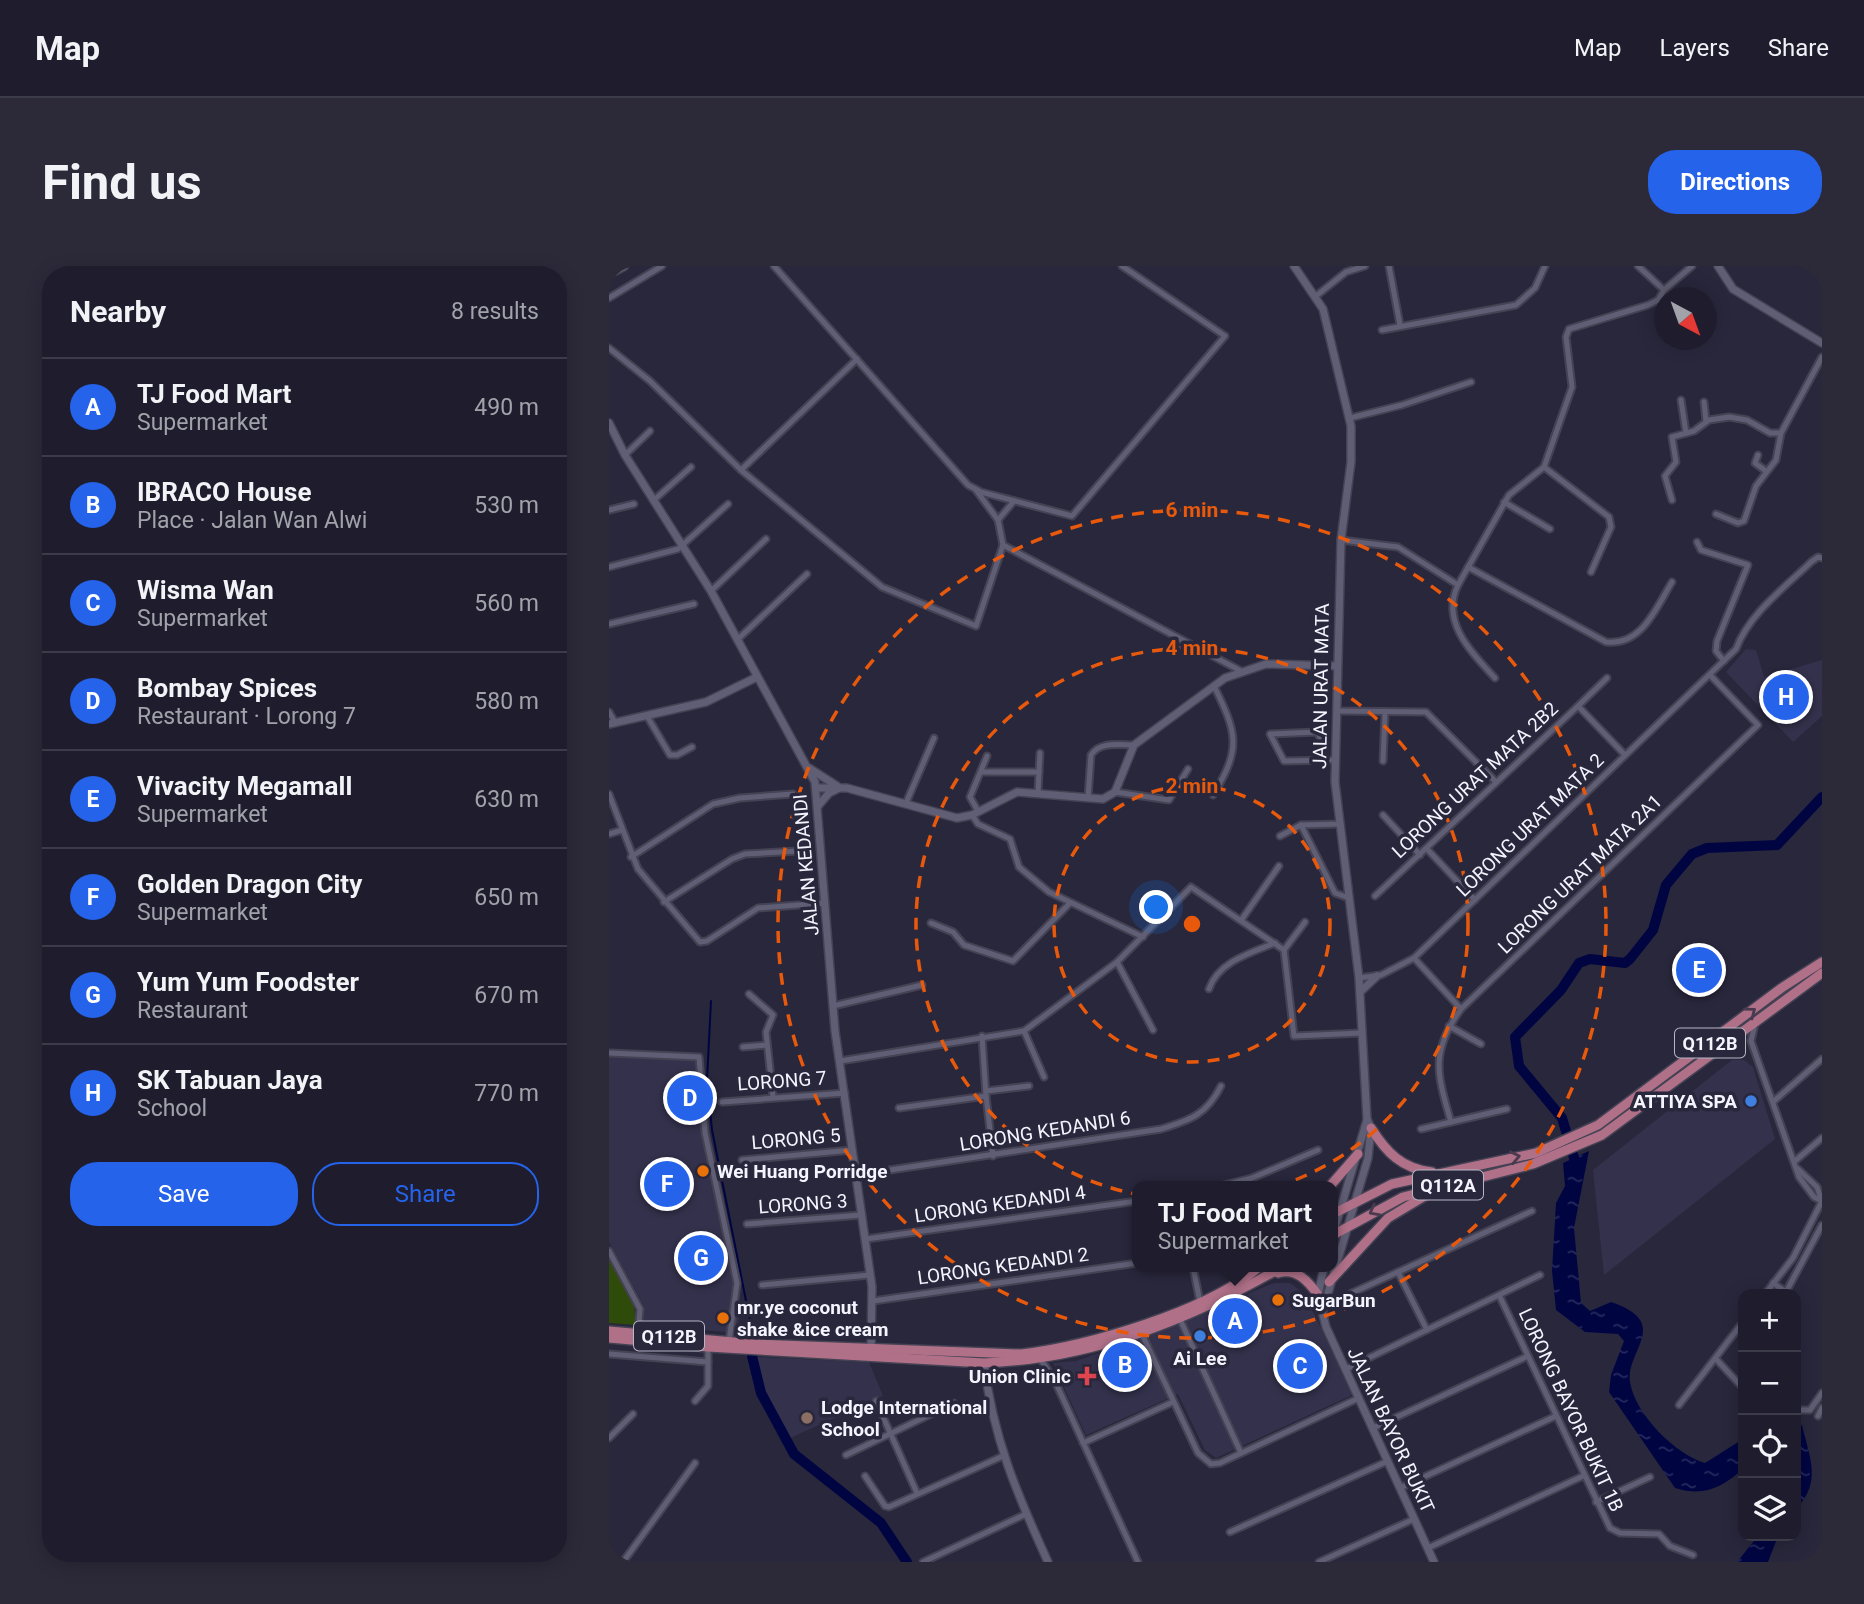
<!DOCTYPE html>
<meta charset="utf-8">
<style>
body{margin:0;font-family:Roboto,sans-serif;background:#2c2a39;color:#f1f3f6}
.controls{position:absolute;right:21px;bottom:21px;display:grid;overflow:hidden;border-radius:14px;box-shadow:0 4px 18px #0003}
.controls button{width:63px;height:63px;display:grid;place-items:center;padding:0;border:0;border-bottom:2px solid #3c3b49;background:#1f1d2d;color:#f1f3f6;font:35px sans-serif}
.compass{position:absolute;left:1045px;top:21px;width:63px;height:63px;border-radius:50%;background:#1f1d2d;box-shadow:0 4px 18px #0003;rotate:139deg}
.you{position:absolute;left:548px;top:642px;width:24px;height:24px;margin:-18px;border:5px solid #fff;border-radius:50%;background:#1a73e8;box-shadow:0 0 0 10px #1a73e833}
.badge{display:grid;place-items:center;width:46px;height:46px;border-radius:50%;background:#2563eb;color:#fff;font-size:23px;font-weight:700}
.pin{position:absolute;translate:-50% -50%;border:4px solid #fff;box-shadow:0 2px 7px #0006}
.popup{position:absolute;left:523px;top:915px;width:206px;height:91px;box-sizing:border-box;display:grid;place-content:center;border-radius:14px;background:#1f1d2d;filter:drop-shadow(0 2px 5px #0005);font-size:23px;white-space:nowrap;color:#a1a2aa}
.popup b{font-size:26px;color:#f1f3f6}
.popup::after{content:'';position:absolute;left:50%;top:100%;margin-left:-14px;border:14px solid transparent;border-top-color:#1f1d2d}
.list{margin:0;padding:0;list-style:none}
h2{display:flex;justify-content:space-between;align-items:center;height:91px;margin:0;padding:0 28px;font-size:30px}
h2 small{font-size:23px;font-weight:400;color:#a1a2aa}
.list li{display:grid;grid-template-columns:46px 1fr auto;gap:21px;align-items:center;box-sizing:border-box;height:98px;padding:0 28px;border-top:2px solid #3c3b49}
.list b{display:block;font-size:26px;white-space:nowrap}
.list p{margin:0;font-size:23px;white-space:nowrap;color:#a1a2aa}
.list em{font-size:23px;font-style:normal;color:#a1a2aa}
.actions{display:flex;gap:14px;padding:21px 28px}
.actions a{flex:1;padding:16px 0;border:2px solid #2563eb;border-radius:28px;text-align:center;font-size:24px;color:#2563eb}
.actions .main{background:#2563eb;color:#fff}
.icon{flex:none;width:38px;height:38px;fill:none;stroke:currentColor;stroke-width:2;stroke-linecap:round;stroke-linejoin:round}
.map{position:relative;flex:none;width:1213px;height:1296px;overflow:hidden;border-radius:28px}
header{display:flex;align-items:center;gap:42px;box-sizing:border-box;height:98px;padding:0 35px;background:#1f1d2d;border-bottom:2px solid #3c3b49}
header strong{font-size:33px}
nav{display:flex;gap:38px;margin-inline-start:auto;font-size:24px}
.intro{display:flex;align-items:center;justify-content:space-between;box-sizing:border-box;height:168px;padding:0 42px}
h1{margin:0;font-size:49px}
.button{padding:18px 32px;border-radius:28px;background:#2563eb;color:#fff;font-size:24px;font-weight:700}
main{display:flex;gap:42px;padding:0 42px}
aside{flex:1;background:#1f1d2d;border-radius:28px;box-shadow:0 4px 18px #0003}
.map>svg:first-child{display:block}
.built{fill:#34314c}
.green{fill:#2f4b09}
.water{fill:url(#water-ripples)}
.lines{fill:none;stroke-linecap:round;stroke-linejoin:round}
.stream{stroke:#000542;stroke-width:2}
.river{stroke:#000542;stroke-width:10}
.minor-casing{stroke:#444253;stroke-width:9}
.tertiary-casing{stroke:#444253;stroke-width:10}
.secondary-casing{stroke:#444253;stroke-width:11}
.primary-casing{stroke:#444253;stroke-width:12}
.minor{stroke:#605e75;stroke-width:5}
.tertiary{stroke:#605e75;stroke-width:7}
.secondary{stroke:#605e75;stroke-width:8}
.primary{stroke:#af7088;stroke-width:9}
.oneway{stroke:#4a394f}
.ring{fill:none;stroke:#e8590c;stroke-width:3.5;stroke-dasharray:12 9}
.shop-dot{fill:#3f7fe0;stroke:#29273c;stroke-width:2.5}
.food-dot{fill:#e8710a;stroke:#29273c;stroke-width:2.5}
.health-dot{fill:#e0444e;stroke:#29273c;stroke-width:2.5}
.education-dot{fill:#8d6e63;stroke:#29273c;stroke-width:2.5}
.labels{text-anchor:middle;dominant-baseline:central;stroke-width:7;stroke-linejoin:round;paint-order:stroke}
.shield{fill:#29273c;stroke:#b7b6c4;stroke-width:2}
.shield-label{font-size:18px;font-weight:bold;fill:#f4f4ff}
.street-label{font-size:19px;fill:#f4f4ff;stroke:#29273c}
.poi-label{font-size:19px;font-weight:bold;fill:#f4f4ff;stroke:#29273c;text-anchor:start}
.centre{fill:#e8590c;stroke:#29273c;stroke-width:3.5}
.ring-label{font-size:21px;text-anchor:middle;font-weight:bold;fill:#e8590c;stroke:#29273c;stroke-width:7;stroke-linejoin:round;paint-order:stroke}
</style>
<header>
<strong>Map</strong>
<nav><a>Map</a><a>Layers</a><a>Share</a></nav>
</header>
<div class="intro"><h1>Find us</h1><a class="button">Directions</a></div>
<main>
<aside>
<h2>Nearby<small>8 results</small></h2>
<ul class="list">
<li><span class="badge">A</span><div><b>TJ Food Mart</b><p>Supermarket</p></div><em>490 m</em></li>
<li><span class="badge">B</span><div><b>IBRACO House</b><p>Place · Jalan Wan Alwi</p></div><em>530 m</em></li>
<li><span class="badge">C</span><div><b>Wisma Wan</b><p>Supermarket</p></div><em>560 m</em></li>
<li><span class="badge">D</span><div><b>Bombay Spices</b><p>Restaurant · Lorong 7</p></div><em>580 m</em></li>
<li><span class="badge">E</span><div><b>Vivacity Megamall</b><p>Supermarket</p></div><em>630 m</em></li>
<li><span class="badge">F</span><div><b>Golden Dragon City</b><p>Supermarket</p></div><em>650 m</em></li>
<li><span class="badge">G</span><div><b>Yum Yum Foodster</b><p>Restaurant</p></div><em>670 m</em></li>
<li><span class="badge">H</span><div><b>SK Tabuan Jaya</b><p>School</p></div><em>770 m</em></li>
</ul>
<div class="actions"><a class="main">Save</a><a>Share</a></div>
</aside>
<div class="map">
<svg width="1213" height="1296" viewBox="0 0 1213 1296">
<defs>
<pattern id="water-ripples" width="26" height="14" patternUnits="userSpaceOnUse" patternTransform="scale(1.75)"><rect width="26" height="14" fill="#000542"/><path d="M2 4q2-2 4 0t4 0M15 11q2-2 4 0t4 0" fill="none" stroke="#262a5e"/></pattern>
</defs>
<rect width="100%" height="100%" fill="#29273c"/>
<g class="built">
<polygon points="1137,383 1147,384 1155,411 1213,394 1213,450 1184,476 1117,406"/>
<polygon points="0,789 95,792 99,868 132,1014 129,1067 34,1059 35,1040 0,976"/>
<polygon points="1123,794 1135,794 1144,801 1166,873 995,1009 984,904"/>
<polygon points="665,1017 681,1017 696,1028 743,1129 607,1192 596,1184 569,1128 477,1169 444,1097 467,1095 529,1073"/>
<polygon points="148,1091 260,1096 274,1130 179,1173 157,1127"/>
</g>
<polygon class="green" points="0,994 25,1040 27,1059 0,1057"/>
<g class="water">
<path d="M980 885 965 962 972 1037 981 1045 1002 1036C1064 1057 1016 1085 1021 1116 1026 1148 1066 1188 1096 1197L1134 1173V1203C1112 1222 1095 1231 1066 1222L1000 1126 1002 1109 1015 1075 1009 1068 976 1066 947 1044 943 1005 947 937 956 920 954 897Z"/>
<path d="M1187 1158 1193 1159C1201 1193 1213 1216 1187 1243Z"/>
<polygon points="1149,1270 1169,1270 1159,1296 1128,1296"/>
</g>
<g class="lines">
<polyline class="stream" points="102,735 98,814 103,864 144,1070"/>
<g class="river">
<polyline points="969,905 953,852 910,800 906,771 952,724 970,697 981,693 1016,697 1021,693 1044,664 1057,619 1083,588 1098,582 1168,579 1213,531"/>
<polyline points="143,1090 152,1127 185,1188 272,1257 298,1296"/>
</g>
<g class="minor-casing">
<g id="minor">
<polyline points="165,0 359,219 372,226 463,250 616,70 513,0"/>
<polyline points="780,0 791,59"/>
<polyline points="1029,0 1055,24 1083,0"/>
<polyline points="707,30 737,6 756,0"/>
<polyline points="0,32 53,0"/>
<polyline points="773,64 907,39 926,22 936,0"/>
<polyline points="0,82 41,115 132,204"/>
<polyline points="248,93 132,204 273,321 367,360 394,279 389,254 367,224"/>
<polyline points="1072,134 1077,167"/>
<polyline points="1095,136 1097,155"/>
<polyline points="741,152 793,139 862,116"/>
<polyline points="16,189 41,165"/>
<polyline points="1149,189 1146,197 1157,205"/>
<polyline points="935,201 1000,251 1002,261 982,306"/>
<polyline points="45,234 82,201"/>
<polyline points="1063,234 1056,210 1067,196 1063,171 1085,165 1100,154 1120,151 1138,154 1161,167 1172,167 1213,91"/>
<polyline points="895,236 941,263"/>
<polyline points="0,244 25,238"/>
<polyline points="1107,248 1129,257 1135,255 1147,220 1167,194 1172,167"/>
<polyline points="389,254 405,235"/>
<polyline points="732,274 789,281 849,319 900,229 935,201 963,121 957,71 960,63 1039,39 1049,34 1055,24"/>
<polyline points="1088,276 1092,284 1139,299 1108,375 1107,385 1115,395"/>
<polyline points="394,279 632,405"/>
<polyline points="0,301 69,283 119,238"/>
<path d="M859 301 997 376C1033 380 1047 342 1063 316"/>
<path d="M849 319C831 356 863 387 886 412"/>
<polyline points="102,325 157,273"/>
<polyline points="0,358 85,338"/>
<polyline points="128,374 198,308"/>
<polyline points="969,440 998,412"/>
<polyline points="728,445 817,446 886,515"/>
<polyline points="0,446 6,456"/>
<polyline points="38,450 61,489 68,489 83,481"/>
<polyline points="711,494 711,471 708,466 661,468 675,495 726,494"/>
<polyline points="774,495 776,448"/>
<polyline points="372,506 430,506"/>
<polyline points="429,526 431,487"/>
<polyline points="506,526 560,534 579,503"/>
<polyline points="0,528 29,603 91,676 98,675 149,642 216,637"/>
<path d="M604 529C633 482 628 467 605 420"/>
<path d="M479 532 482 489C491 475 510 479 525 479"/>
<polyline points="297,537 325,472"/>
<polyline points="369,545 361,531 378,490"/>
<polyline points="363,549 369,558 401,573 410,601 440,626 534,671"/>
<polyline points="774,549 811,589"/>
<polyline points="692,559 726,627 740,632"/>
<polyline points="0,568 13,564"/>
<polyline points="671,570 692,559 730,558"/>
<polyline points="818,583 866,634"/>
<polyline points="22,591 104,538 131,532 184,528"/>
<polyline points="766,630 969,440 1016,489"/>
<polyline points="55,636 123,593 136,588 190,585"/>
<polyline points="633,653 670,600"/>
<polyline points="322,657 344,666 355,679 404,695 460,638"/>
<polyline points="675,684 696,656"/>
<polyline points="805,692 852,743"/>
<polyline points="508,696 544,764"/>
<path d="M750 712 772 709 805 692 1127 383C1140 348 1175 322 1202 296L1209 291 1213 292"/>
<path d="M600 723C609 696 641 687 666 677"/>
<polyline points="140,728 164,749 157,766 164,831"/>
<polyline points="224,740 313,719"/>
<polyline points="1146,758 1142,775 1190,911 1205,931 1213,935"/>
<polyline points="840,760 872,778"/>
<polyline points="415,765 435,811"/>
<polyline points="373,770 377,830"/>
<polyline points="134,781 158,779"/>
<polyline points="0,787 90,791 96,867 128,1017 120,1075"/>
<polyline points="231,795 415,765 508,696 582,621 675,684 685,770 752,767"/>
<polyline points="377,825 420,820"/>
<polyline points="1165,835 1213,793"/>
<polyline points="113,836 236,827"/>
<polyline points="290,842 377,830 384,890"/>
<path d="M842 856C828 808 821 786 852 743L1149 459 1101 409"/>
<polyline points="812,863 898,843"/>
<polyline points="133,894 243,884"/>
<polyline points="1186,895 1213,872"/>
<path d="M248 909 552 863C582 854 598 848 612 820"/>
<polyline points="611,920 643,912 709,884"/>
<polyline points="138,958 253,949"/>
<polyline points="257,973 528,935"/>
<polyline points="0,985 31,1043 29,1067"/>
<polyline points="584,1001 591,1036"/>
<polyline points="789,1006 818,1064"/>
<polyline points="1164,1017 1177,1026 1213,959"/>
<polyline points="153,1019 261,1009"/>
<polyline points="1156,1028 1184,992 1213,935 1208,921 1189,903"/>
<polyline points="734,1031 923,945"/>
<polyline points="891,1031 1001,1262 1011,1267 1050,1268 1061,1280 1084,1289"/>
<polyline points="264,1035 528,997"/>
<polyline points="570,1051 632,1187"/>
<polyline points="532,1066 589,1187 602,1198 611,1197 750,1132"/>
<polyline points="0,1088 99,1096"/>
<polyline points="1107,1093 1134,1122"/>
<polyline points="432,1094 445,1113 529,1296"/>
<polyline points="737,1103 931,1009"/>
<polyline points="86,1135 99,1120 99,1081"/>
<polyline points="267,1135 308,1227"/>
<polyline points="1070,1139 1134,1056"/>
<polyline points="1187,1144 1201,1144 1213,1127"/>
<polyline points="1209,1150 1213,1142"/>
<polyline points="764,1162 919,1090"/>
<polyline points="0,1172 24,1148"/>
<polyline points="474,1177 564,1136"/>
<polyline points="237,1189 345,1137"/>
<polyline points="256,1210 276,1240 280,1241 394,1190"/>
<polyline points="791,1222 947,1150"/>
<polyline points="987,1236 1041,1211"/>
<polyline points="621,1266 779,1195"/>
<polyline points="819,1282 974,1210"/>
<polyline points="14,1296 86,1197"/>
<polyline points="314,1296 417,1248"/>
<polyline points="710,1296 805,1253"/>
</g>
</g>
<g class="tertiary-casing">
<g id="tertiary">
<polyline points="685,0 714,43 742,160 742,196 732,274 726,516 750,712 758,853 762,862 759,892 714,1044"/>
<polyline points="1109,0 1124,23 1213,77"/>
<polyline points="0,157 16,189 102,325 206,516 226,765 263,1021 262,1087"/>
<polyline points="0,458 97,436 148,411"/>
<polyline points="200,502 228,520"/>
<polyline points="208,522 238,522 348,552 363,549 408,526 494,533 506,526 525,479 616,412 657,398 728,400"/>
<polyline points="209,540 220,527 230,522"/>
<polyline points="751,726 768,710"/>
<polyline points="724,968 758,854"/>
<polyline points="715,1001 709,1029 717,1061 825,1296"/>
<path d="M375 1097C384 1172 408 1228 439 1296"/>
</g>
</g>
<g class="secondary-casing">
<polyline id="secondary" points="0,8 15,0"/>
</g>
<g class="primary-casing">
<g id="primary">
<path d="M762 862C777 886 793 903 823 906"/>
<polyline points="721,920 749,888"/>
<polyline points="724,948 783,918 927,887 989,859 1174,721 1213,696"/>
<polyline points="724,969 794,931 924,898 993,869 1213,707"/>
<path d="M669 1007C687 1001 700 1016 709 1029"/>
<polyline points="720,1016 779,952 819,928"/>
<path d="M0 1065 147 1078 412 1088C479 1080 599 1045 650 1001"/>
<path d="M0 1072 99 1081 375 1097C482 1093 581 1054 673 1001"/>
</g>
</g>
<use href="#minor" class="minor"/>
<use href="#tertiary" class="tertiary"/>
<use href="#secondary" class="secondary"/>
<use href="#primary" class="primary"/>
</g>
<defs><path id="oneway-chevron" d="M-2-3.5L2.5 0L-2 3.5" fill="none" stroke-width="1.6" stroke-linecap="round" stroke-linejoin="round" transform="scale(1.75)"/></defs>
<g class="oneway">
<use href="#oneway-chevron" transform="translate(1142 746) rotate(-37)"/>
<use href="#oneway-chevron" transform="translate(906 891) rotate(-12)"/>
<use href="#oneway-chevron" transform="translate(765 945) rotate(152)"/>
</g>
<g class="ring">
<circle cx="583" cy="658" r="138"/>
<circle cx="583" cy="658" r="276"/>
<circle cx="583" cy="658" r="414"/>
</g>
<g class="shop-dot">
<circle cx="1142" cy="835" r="7"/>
<circle cx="591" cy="1070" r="7"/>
</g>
<g class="food-dot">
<circle cx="94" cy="905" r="7"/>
<circle cx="669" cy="1034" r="7"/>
<circle cx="114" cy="1052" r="7"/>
</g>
<path class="health-dot" d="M474.5 1099.5h7v7h7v7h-7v7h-7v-7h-7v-7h7z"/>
<circle class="education-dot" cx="198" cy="1152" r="7"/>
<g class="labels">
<g class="shield">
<rect x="1066" y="762.5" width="70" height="29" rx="5"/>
<rect x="804" y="904.5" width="70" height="29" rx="5"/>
<rect x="25" y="1055.5" width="70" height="29" rx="5"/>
</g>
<g class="shield-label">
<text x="1101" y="777">Q112B</text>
<text x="839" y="919">Q112A</text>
<text x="60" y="1070">Q112B</text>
</g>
<g class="street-label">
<text transform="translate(712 420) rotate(-89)">JALAN URAT MATA</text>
<text transform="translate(866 514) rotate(-43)">LORONG URAT MATA 2B2</text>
<text transform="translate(921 559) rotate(-44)">LORONG URAT MATA 2</text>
<text transform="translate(197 599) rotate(-95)">JALAN KEDANDI</text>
<text transform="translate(971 608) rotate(-44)">LORONG URAT MATA 2A1</text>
<text transform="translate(173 815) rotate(-4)">LORONG 7</text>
<text transform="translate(436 865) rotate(-9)">LORONG KEDANDI 6</text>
<text transform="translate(187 873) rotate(-5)">LORONG 5</text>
<text transform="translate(194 938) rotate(-4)">LORONG 3</text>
<text transform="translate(391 938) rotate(-8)">LORONG KEDANDI 4</text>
<text transform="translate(394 1000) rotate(-8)">LORONG KEDANDI 2</text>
<text transform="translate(962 1144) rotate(65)">LORONG BAYOR BUKIT 1B</text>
<text transform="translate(782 1164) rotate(65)">JALAN BAYOR BUKIT</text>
</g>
<g class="poi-label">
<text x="1128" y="835" text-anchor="end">ATTIYA SPA</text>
<text x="108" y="905">Wei Huang Porridge</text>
<text x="683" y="1034">SugarBun</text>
<text x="128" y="1041">mr.ye coconut<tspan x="128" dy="22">shake &amp;ice cream</tspan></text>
<text x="591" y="1092" text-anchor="middle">Ai Lee</text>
<text x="462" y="1110" text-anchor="end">Union Clinic</text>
<text x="212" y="1141">Lodge International<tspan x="212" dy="22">School</tspan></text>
</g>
</g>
<circle cx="583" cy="658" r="10" class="centre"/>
<g class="ring-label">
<text x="583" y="251">6 min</text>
<text x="583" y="389">4 min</text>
<text x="583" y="527">2 min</text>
</g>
</svg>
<div class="controls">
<button>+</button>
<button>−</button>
<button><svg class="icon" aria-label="locate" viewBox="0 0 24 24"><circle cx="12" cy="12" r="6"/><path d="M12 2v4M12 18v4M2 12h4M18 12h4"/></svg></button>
<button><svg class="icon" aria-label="layers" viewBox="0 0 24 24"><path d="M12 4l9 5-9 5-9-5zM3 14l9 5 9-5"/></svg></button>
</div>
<svg class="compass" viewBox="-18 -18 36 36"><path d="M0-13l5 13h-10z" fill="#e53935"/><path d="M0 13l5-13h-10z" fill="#a1a2aa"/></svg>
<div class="you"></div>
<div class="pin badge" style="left:626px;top:1055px">A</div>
<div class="popup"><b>TJ Food Mart</b>Supermarket</div>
<div class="pin badge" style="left:516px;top:1099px">B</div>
<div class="pin badge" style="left:691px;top:1100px">C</div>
<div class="pin badge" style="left:81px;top:832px">D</div>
<div class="pin badge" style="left:1090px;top:704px">E</div>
<div class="pin badge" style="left:58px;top:918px">F</div>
<div class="pin badge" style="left:92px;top:992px">G</div>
<div class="pin badge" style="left:1177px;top:431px">H</div>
</div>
</main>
